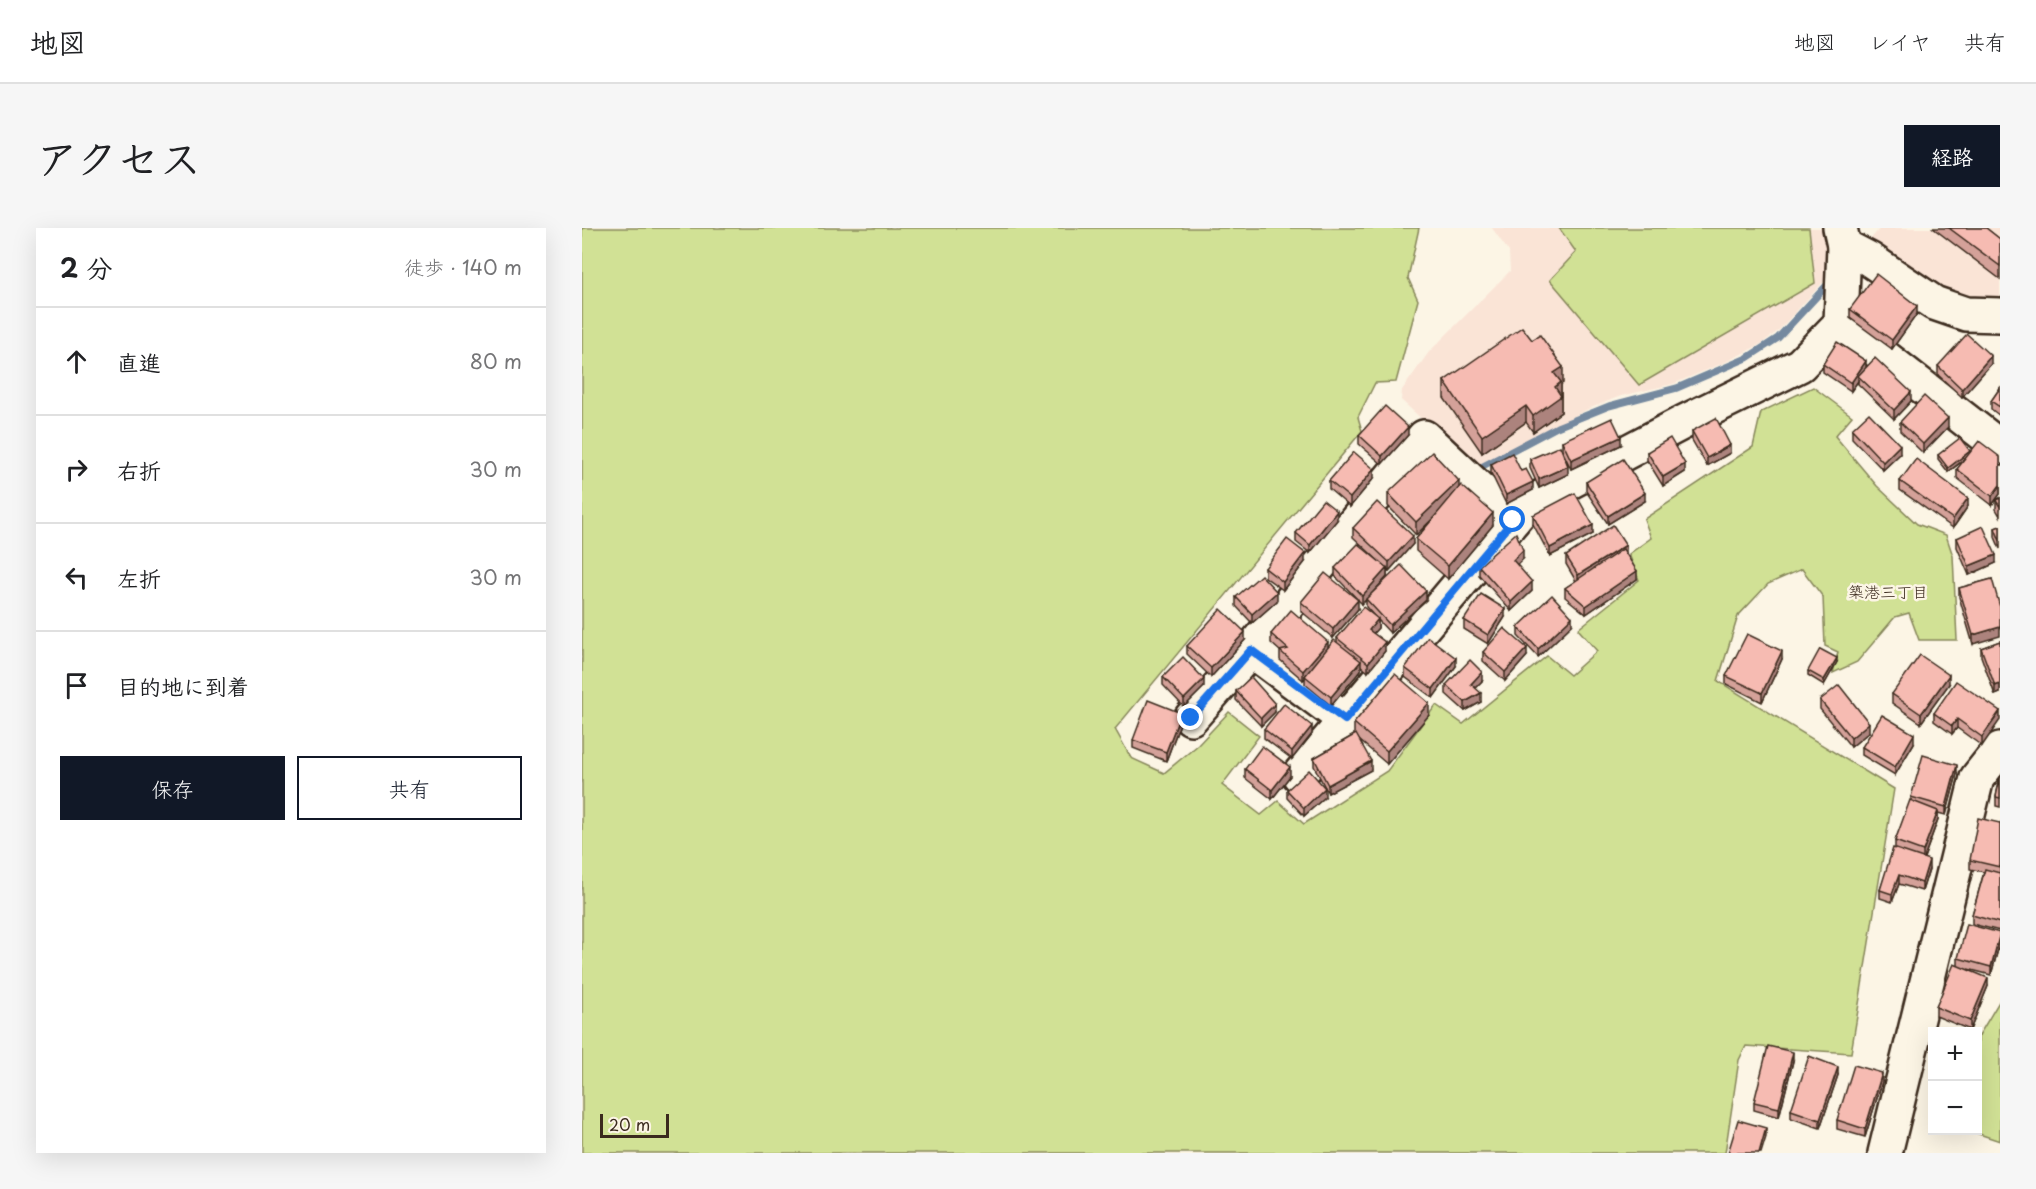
<!DOCTYPE html>
<html lang="ja">
<meta charset="utf-8">
<style>
body{margin:0;font-family:"Playpen Sans","Klee One",sans-serif;background:#f6f6f6;color:#202124}
.controls{position:absolute;right:18px;bottom:18px;display:grid;overflow:hidden;border-radius:0px;box-shadow:0 6px 24px #0002}
.controls button{width:54px;height:54px;display:grid;place-items:center;padding:0;border:0;border-bottom:2px solid #e0e0e0;background:#fff;color:#202124;font:30px sans-serif}
.scale{position:absolute;left:18px;bottom:15px;width:69px;box-sizing:border-box;padding-left:6px;border:3px solid #3b2a1e;border-top:0;font-size:16px;line-height:21px;white-space:nowrap;color:#3b2a1e;-webkit-text-stroke:4px #fcf5e5;paint-order:stroke}
.stop{position:absolute;width:18px;height:18px;margin:-14px;border:4px solid #1a73e8;border-radius:50%;background:#fff}
.stop.end{background:#1a73e8;border-color:#fff;box-shadow:0 2px 6px #0008}
.list{margin:0;padding:0;list-style:none}
h2{display:flex;justify-content:space-between;align-items:center;height:78px;margin:0;padding:0 24px;font-size:26px}
h2 small{font-size:20px;font-weight:400;color:#757577}
.list li{display:grid;grid-template-columns:39px 1fr auto;gap:18px;align-items:center;box-sizing:border-box;height:108px;padding:0 24px;border-top:2px solid #e0e0e0}
.list b{display:block;font-size:22px;white-space:nowrap}
.list em{font-size:20px;font-style:normal;color:#757577}
.actions{display:flex;gap:12px;padding:18px 24px}
.actions a{flex:1;padding:14px 0;border:2px solid #111827;border-radius:0px;text-align:center;font-size:21px;color:#111827}
.actions .main{background:#111827;color:#fff}
.icon{flex:none;width:33px;height:33px;fill:none;stroke:currentColor;stroke-width:2;stroke-linecap:round;stroke-linejoin:round}
.map{position:relative;flex:none;width:1418px;height:925px;overflow:hidden;border-radius:0px}
header{display:flex;align-items:center;gap:36px;box-sizing:border-box;height:84px;padding:0 30px;background:#fff;border-bottom:2px solid #e0e0e0}
header strong{font-size:28px}
nav{display:flex;gap:33px;margin-inline-start:auto;font-size:21px}
.intro{display:flex;align-items:center;justify-content:space-between;box-sizing:border-box;height:144px;padding:0 36px}
h1{margin:0;font-size:42px}
.button{padding:15px 27px;border-radius:0px;background:#111827;color:#fff;font-size:21px;font-weight:700}
main{display:flex;gap:36px;padding:0 36px}
aside{flex:1;background:#fff;border-radius:0px;box-shadow:0 6px 24px #0002}
.map>svg:first-child{display:block}
.built{fill:#fae4d6}
.green{fill:#d1e195;stroke:#86865a;stroke-width:1.5}
.lines{fill:none;stroke-linecap:round;stroke-linejoin:round}
.stream{stroke:#74899f;stroke-width:7}
.minor-casing{stroke:#3b2a1e;stroke-width:38}
.minor{stroke:#fcf5e5;stroke-width:33}
.wall{fill:#d4a199;stroke:#3b2a1e;stroke-width:1.5}
.shaded-wall{fill:#ac837d;stroke:#3b2a1e;stroke-width:1.5}
.building{fill:#f6bbb2;stroke:#3b2a1e;stroke-width:1.5}
.route{stroke:#1a73e8;stroke-width:8}
.labels{text-anchor:middle;dominant-baseline:central;stroke-width:5;stroke-linejoin:round;paint-order:stroke}
.neighbourhood-label{font-size:16px;fill:#3b2a1e;stroke:#fcf5e5}
</style>
<header>
<strong>地図</strong>
<nav><a>地図</a><a>レイヤ</a><a>共有</a></nav>
</header>
<div class="intro"><h1>アクセス</h1><a class="button">経路</a></div>
<main>
<aside>
<h2>2 分<small>徒歩 · 140 m</small></h2>
<ul class="list">
<li><svg class="icon" aria-label="ahead" viewBox="0 0 24 24"><path d="M12 20V5M6 11l6-6 6 6"/></svg><div><b>直進</b></div><em>80 m</em></li>
<li><svg class="icon" aria-label="right" viewBox="0 0 24 24"><path d="M7 20v-9h11M14 6l5 5-5 5"/></svg><div><b>右折</b></div><em>30 m</em></li>
<li><svg class="icon" aria-label="left" viewBox="0 0 24 24"><path d="M17 20v-9H6M10 6l-5 5 5 5"/></svg><div><b>左折</b></div><em>30 m</em></li>
<li><svg class="icon" aria-label="arrive" viewBox="0 0 24 24"><path d="M6 21V4h12l-3 4 3 4H6"/></svg><div><b>目的地に到着</b></div></li>
</ul>
<div class="actions"><a class="main">保存</a><a>共有</a></div>
</aside>
<div class="map">
<svg width="1418" height="925" viewBox="0 0 1418 925">
<rect width="100%" height="100%" fill="#fcf5e5"/>
<filter id="ink" filterUnits="userSpaceOnUse"><feTurbulence type="fractalNoise" baseFrequency=".0167" numOctaves="2"/><feDisplacementMap in="SourceGraphic" scale="12" xChannelSelector="R" yChannelSelector="G"/><feConvolveMatrix kernelMatrix="1 2 1 2 8 2 1 2 1" color-interpolation-filters="sRGB"/></filter>
<g filter="url(#ink)">
<g class="built">
<polygon points="910,0 1246,0 1246,49 1196,103 1179,116 1144,134 1091,156 1039,168 1006,181 892,239 819,172 820,162 847,124 928,43 927,24"/>
<polygon points="1298,0 1418,0 1418,80 1383,75 1286,14"/>
</g>
<g class="green">
<polygon points="0,0 837,0 826,50 836,72 814,154 793,155 776,189 780,203 533,501 549,530 582,545 616,517 647,484 677,508 640,557 679,587 696,573 722,596 805,543 854,477 881,496 965,428 988,447 1015,423 996,401 1057,352 1047,326 1069,310 1062,291 1171,219 1179,184 1231,159 1270,188 1253,208 1295,258 1335,296 1364,307 1371,328 1375,412 1337,412 1327,385 1313,389 1275,434 1251,445 1256,424 1243,418 1241,369 1220,341 1186,356 1156,388 1136,453 1312,561 1269,825 1164,818 1157,832 1143,925 0,925"/>
<polygon points="977,0 1227,0 1233,55 1057,157 968,52 994,24"/>
<polygon points="1418,772 1418,913 1388,903 1396,902 1396,809"/>
</g>
<g class="lines">
<polyline class="stream" points="901,238 975,199 1027,178 1095,160 1165,130 1196,110 1246,56"/>
<g class="minor-casing">
<g id="minor">
<polyline points="1262,18 1287,31 1352,75 1384,86 1418,87"/>
<polyline points="1259,95 1418,219"/>
<polyline points="609,490 669,422"/>
<polyline points="763,492 669,422 842,209 931,292"/>
<polyline points="717,547 944,277 1102,194 1218,137 1259,95 1262,18 1258,0"/>
<polyline points="1303,925 1395,550 1418,521"/>
</g>
</g>
<use href="#minor" class="minor"/>
</g>
<g class="wall">
<polygon points="1351,0 1404,0 1418,11 1418,51"/>
<polygon points="1268,81 1335,86 1310,121 1268,90"/>
<polygon points="1241,136 1284,140 1329,173 1312,191 1276,156 1276,153 1269,163 1241,144"/>
<polygon points="1409,136 1380,169 1356,147 1356,138"/>
<polygon points="862,153 981,155 979,156 979,184 951,204 944,194 900,225 862,170"/>
<polygon points="1418,160 1418,197 1418,188 1409,181 1409,173"/>
<polygon points="1318,194 1366,199 1341,225 1318,203"/>
<polygon points="1270,201 1318,226 1301,242 1270,210"/>
<polygon points="1110,203 1148,225 1125,238 1110,212"/>
<polygon points="777,207 826,207 800,236 777,216"/>
<polygon points="980,213 1039,217 989,241 980,222"/>
<polygon points="1065,224 1103,244 1081,258 1065,232"/>
<polygon points="1388,225 1418,229 1418,266 1410,277 1375,250 1375,241 1384,231 1366,244 1356,231 1356,227"/>
<polygon points="948,231 986,246 957,260 948,240"/>
<polygon points="909,236 951,262 924,276 909,245"/>
<polygon points="792,250 768,279 747,261 747,253"/>
<polygon points="1318,253 1386,278 1371,300 1318,262"/>
<polygon points="1004,254 1063,273 1026,296 1004,263"/>
<polygon points="877,259 911,297 866,351 834,323 834,311 849,292 834,307 806,278 806,265"/>
<polygon points="1418,270 1418,288 1414,281 1414,272"/>
<polygon points="951,287 1011,306 968,328 951,296"/>
<polygon points="755,292 728,325 714,314 714,305"/>
<polygon points="1418,298 1418,321 1413,309 1413,300"/>
<polygon points="771,300 831,316 807,343 805,340 805,349 790,365 844,372 808,405 796,392 796,400 791,405 803,423 786,444 779,438 779,442 749,478 723,456 723,450 721,452 698,432 698,423 689,415 689,406 746,419 755,415 755,410 793,389 784,379 784,372 780,376 753,348 753,340 802,338 771,309"/>
<polygon points="1375,310 1414,335 1387,347 1375,319"/>
<polygon points="1044,325 1055,351 1004,386 983,369 983,360 994,353 984,336 984,328"/>
<polygon points="941,331 935,337 950,363 929,383 897,347 897,338"/>
<polygon points="723,334 701,362 683,349 683,340"/>
<polygon points="1410,351 1391,416 1377,369 1377,360"/>
<polygon points="654,369 695,373 670,395 654,378"/>
<polygon points="719,374 776,381 751,410 719,383"/>
<polygon points="923,389 906,416 882,401 882,392"/>
<polygon points="990,397 956,429 936,408 936,399"/>
<polygon points="663,412 629,449 605,426 605,418"/>
<polygon points="1418,413 1418,465 1413,467 1399,428 1399,420"/>
<polygon points="901,424 945,428 923,453 901,433"/>
<polygon points="1200,431 1180,474 1144,456 1144,448"/>
<polygon points="1255,434 1242,457 1226,447 1226,443"/>
<polygon points="874,438 851,470 823,449 823,440"/>
<polygon points="581,449 622,459 602,479 581,457"/>
<polygon points="900,453 893,460 899,474 883,483 864,466 864,457"/>
<polygon points="1367,456 1339,495 1310,475 1310,466"/>
<polygon points="654,463 693,484 679,498 654,472"/>
<polygon points="1238,472 1287,504 1269,519 1238,481"/>
<polygon points="1418,483 1400,518 1375,500 1370,506 1352,493 1352,485"/>
<polygon points="847,487 805,536 777,512 789,542 746,565 732,538 732,530 772,507 772,495"/>
<polygon points="599,493 584,533 551,520 551,512"/>
<polygon points="682,501 730,506 710,531 682,510"/>
<polygon points="1332,515 1313,547 1280,527 1280,519"/>
<polygon points="663,541 708,548 690,571 663,550"/>
<polygon points="1375,546 1364,587 1356,585 1356,591 1342,630 1347,641 1340,663 1317,656 1310,674 1298,670 1298,662 1313,620 1313,613 1329,573 1329,569"/>
<polygon points="1418,549 1418,579 1414,578 1414,569"/>
<polygon points="705,562 743,569 722,588 705,570"/>
<polygon points="1418,595 1418,703 1390,696 1390,687 1402,644 1388,641 1388,632"/>
<polygon points="1418,714 1409,747 1386,741 1406,758 1388,802 1354,788 1354,779 1376,737 1376,730"/>
<polygon points="1211,833 1197,889 1172,882 1172,874"/>
<polygon points="1256,847 1238,900 1209,890 1209,882"/>
<polygon points="1300,854 1283,909 1255,901 1255,892"/>
</g>
<g class="shaded-wall">
<polygon points="1335,78 1335,86 1310,121 1310,112"/>
<polygon points="1409,128 1409,136 1380,169 1380,161"/>
<polygon points="1284,133 1284,142 1276,148 1276,153 1269,163 1269,155"/>
<polygon points="981,139 981,155 979,156 979,184 951,204 951,188 972,145"/>
<polygon points="1329,164 1329,173 1312,191 1312,182"/>
<polygon points="944,178 944,194 900,225 900,208"/>
<polygon points="1366,190 1366,199 1341,225 1341,216"/>
<polygon points="826,199 826,207 800,236 800,228"/>
<polygon points="1039,209 1039,217 989,241 989,232"/>
<polygon points="1148,217 1148,225 1125,238 1125,230"/>
<polygon points="1318,217 1318,226 1301,242 1301,234"/>
<polygon points="1388,223 1388,227 1366,244 1366,240"/>
<polygon points="1103,236 1103,244 1081,258 1081,249"/>
<polygon points="986,238 986,246 957,260 957,251"/>
<polygon points="792,241 792,250 768,279 768,270"/>
<polygon points="877,253 877,265 834,307 834,294"/>
<polygon points="951,254 951,262 924,276 924,267"/>
<polygon points="1418,257 1418,266 1410,277 1410,268"/>
<polygon points="1063,265 1063,273 1026,296 1026,288"/>
<polygon points="1386,270 1386,278 1371,300 1371,291"/>
<polygon points="755,283 755,292 728,325 728,317"/>
<polygon points="911,285 911,297 866,351 866,338"/>
<polygon points="1011,297 1011,306 968,328 968,320"/>
<polygon points="831,308 831,316 807,343 807,334"/>
<polygon points="1044,317 1044,326 996,356 996,347"/>
<polygon points="941,322 941,331 931,340 931,332"/>
<polygon points="723,325 723,334 701,362 701,354"/>
<polygon points="1414,327 1414,335 1387,347 1387,338"/>
<polygon points="805,340 805,349 780,376 780,368"/>
<polygon points="1055,343 1055,351 1004,386 1004,378"/>
<polygon points="950,354 950,363 929,383 929,374"/>
<polygon points="844,363 844,372 808,405 808,397"/>
<polygon points="695,364 695,373 670,395 670,386"/>
<polygon points="776,372 776,381 751,410 751,401"/>
<polygon points="923,381 923,389 906,416 906,407"/>
<polygon points="990,389 990,397 956,429 956,421"/>
<polygon points="796,391 796,400 787,410 787,402"/>
<polygon points="1418,399 1418,408 1391,416 1391,407"/>
<polygon points="663,404 663,412 629,449 629,440"/>
<polygon points="746,414 746,423 723,448 723,450 721,452 721,443"/>
<polygon points="803,414 803,423 786,444 786,435"/>
<polygon points="945,420 945,428 923,453 923,444"/>
<polygon points="1200,423 1200,431 1180,474 1180,465"/>
<polygon points="874,430 874,438 851,470 851,461"/>
<polygon points="1255,430 1255,434 1242,457 1242,452"/>
<polygon points="779,433 779,442 749,478 749,469"/>
<polygon points="900,444 900,453 889,464 889,456"/>
<polygon points="1367,447 1367,456 1339,495 1339,486"/>
<polygon points="622,451 622,459 602,479 602,471"/>
<polygon points="1418,456 1418,465 1413,467 1413,458"/>
<polygon points="899,465 899,474 883,483 883,474"/>
<polygon points="847,475 847,487 805,536 805,523"/>
<polygon points="693,476 693,484 679,498 679,490"/>
<polygon points="1418,484 1418,492 1400,518 1400,509"/>
<polygon points="599,485 599,493 584,533 584,524"/>
<polygon points="1375,491 1375,500 1370,506 1370,498"/>
<polygon points="1287,495 1287,504 1269,519 1269,510"/>
<polygon points="730,498 730,506 710,531 710,523"/>
<polygon points="1332,506 1332,515 1313,547 1313,539"/>
<polygon points="789,533 789,542 746,565 746,557"/>
<polygon points="1375,537 1375,546 1364,587 1364,579"/>
<polygon points="708,539 708,548 690,571 690,562"/>
<polygon points="743,560 743,569 722,588 722,580"/>
<polygon points="1356,583 1356,591 1341,632 1341,623"/>
<polygon points="1347,632 1347,641 1340,663 1340,655"/>
<polygon points="1317,647 1317,656 1310,674 1310,666"/>
<polygon points="1418,705 1418,714 1409,747 1409,739"/>
<polygon points="1406,750 1406,758 1388,802 1388,793"/>
<polygon points="1211,824 1211,833 1197,889 1197,880"/>
<polygon points="1256,839 1256,847 1238,900 1238,892"/>
<polygon points="1300,845 1300,854 1283,909 1283,901"/>
<polygon points="1184,900 1184,909 1179,925 1177,925"/>
</g>
<g class="building">
<polygon points="1367,0 1404,0 1418,11 1418,38"/>
<polygon points="1294,46 1335,78 1310,112 1268,81"/>
<polygon points="940,99 950,112 958,107 981,139 972,145 979,154 973,159 979,168 951,188 944,178 900,208 862,153"/>
<polygon points="1385,106 1409,128 1380,161 1356,138"/>
<polygon points="1255,114 1284,133 1269,155 1241,136"/>
<polygon points="1293,130 1329,164 1312,182 1276,148"/>
<polygon points="1418,160 1418,179 1409,173"/>
<polygon points="1342,168 1366,190 1341,216 1318,194"/>
<polygon points="803,178 826,199 800,228 777,207"/>
<polygon points="1287,185 1318,217 1301,234 1270,201"/>
<polygon points="1030,190 1039,209 989,232 980,213"/>
<polygon points="1134,190 1148,217 1125,230 1110,203"/>
<polygon points="1088,210 1103,236 1081,249 1065,224"/>
<polygon points="1378,210 1388,223 1366,240 1356,227"/>
<polygon points="1397,213 1418,229 1418,257 1410,268 1375,241"/>
<polygon points="978,218 986,238 957,251 948,231"/>
<polygon points="772,224 792,241 768,270 747,253"/>
<polygon points="850,224 877,253 834,294 806,265"/>
<polygon points="930,225 939,243 944,241 951,254 924,267 909,236"/>
<polygon points="1041,231 1063,265 1026,288 1004,254"/>
<polygon points="1334,231 1386,270 1371,291 1318,253"/>
<polygon points="879,257 911,285 866,338 834,311"/>
<polygon points="993,265 1011,297 968,320 951,287"/>
<polygon points="1418,270 1418,279 1414,272"/>
<polygon points="741,272 755,283 728,317 714,305"/>
<polygon points="795,274 831,308 807,334 771,300"/>
<polygon points="1031,297 1044,317 996,347 984,328"/>
<polygon points="1401,298 1414,327 1387,338 1375,310"/>
<polygon points="1418,298 1418,313 1413,300"/>
<polygon points="934,305 941,322 931,332 950,354 929,374 897,338"/>
<polygon points="705,311 723,325 701,354 683,340"/>
<polygon points="776,316 805,340 780,368 753,340"/>
<polygon points="1041,321 1055,343 1004,378 983,360"/>
<polygon points="819,337 844,363 808,397 784,371"/>
<polygon points="743,345 776,372 751,401 719,374"/>
<polygon points="679,347 695,364 670,386 654,369"/>
<polygon points="1410,351 1418,379 1418,399 1391,407 1377,360"/>
<polygon points="899,366 923,381 906,407 882,392"/>
<polygon points="970,367 990,389 956,421 936,399"/>
<polygon points="781,379 796,391 787,402 803,414 786,435 755,410"/>
<polygon points="639,381 663,404 629,440 605,418"/>
<polygon points="709,382 746,414 721,443 698,423 706,421 689,406"/>
<polygon points="922,400 945,420 923,444 901,424"/>
<polygon points="1165,406 1200,423 1180,465 1144,448"/>
<polygon points="846,409 874,430 851,461 823,440"/>
<polygon points="752,412 779,433 749,469 723,448"/>
<polygon points="1418,413 1418,456 1413,458 1399,420"/>
<polygon points="1238,421 1255,430 1242,452 1226,443"/>
<polygon points="1338,427 1367,447 1339,486 1310,466"/>
<polygon points="601,429 622,451 602,471 581,449"/>
<polygon points="888,432 900,444 889,456 899,465 883,474 864,457"/>
<polygon points="813,446 847,475 805,523 772,495"/>
<polygon points="669,449 693,476 679,490 654,463"/>
<polygon points="1374,453 1418,483 1400,509 1375,491 1370,498 1352,485"/>
<polygon points="1257,457 1287,495 1269,510 1238,472"/>
<polygon points="566,472 599,485 584,524 551,512"/>
<polygon points="702,476 730,498 710,523 682,501"/>
<polygon points="1300,487 1332,506 1313,539 1280,519"/>
<polygon points="774,506 789,533 746,557 732,530"/>
<polygon points="680,518 708,539 690,562 663,541"/>
<polygon points="1341,527 1375,537 1364,579 1329,569"/>
<polygon points="727,542 743,560 722,580 705,562"/>
<polygon points="1418,549 1418,570 1414,569"/>
<polygon points="1328,572 1356,583 1341,623 1313,613"/>
<polygon points="1396,590 1418,595 1418,639 1388,632"/>
<polygon points="1311,620 1347,632 1340,655 1317,647 1310,666 1298,662"/>
<polygon points="1403,641 1418,645 1418,695 1390,687"/>
<polygon points="1385,696 1418,705 1409,739 1376,730"/>
<polygon points="1372,736 1406,750 1388,793 1354,779"/>
<polygon points="1186,818 1211,824 1197,880 1172,874"/>
<polygon points="1227,828 1256,839 1238,892 1209,882"/>
<polygon points="1272,837 1300,845 1283,901 1255,892"/>
<polygon points="1156,892 1184,900 1177,925 1146,925"/>
</g>
</g>
<g class="lines" filter="url(#ink)">
<polyline class="route" points="609,490 669,422 763,492 931,292"/>
</g>
<g class="labels">
<g class="neighbourhood-label">
<text x="1306" y="363">築港三丁目</text>
</g>
</g>
</svg>
<div class="controls">
<button>+</button>
<button>−</button>
</div>
<div class="scale">20 m</div>
<div class="stop" style="left:931px;top:292px"></div>
<div class="stop end" style="left:609px;top:490px"></div>
</div>
</main>
